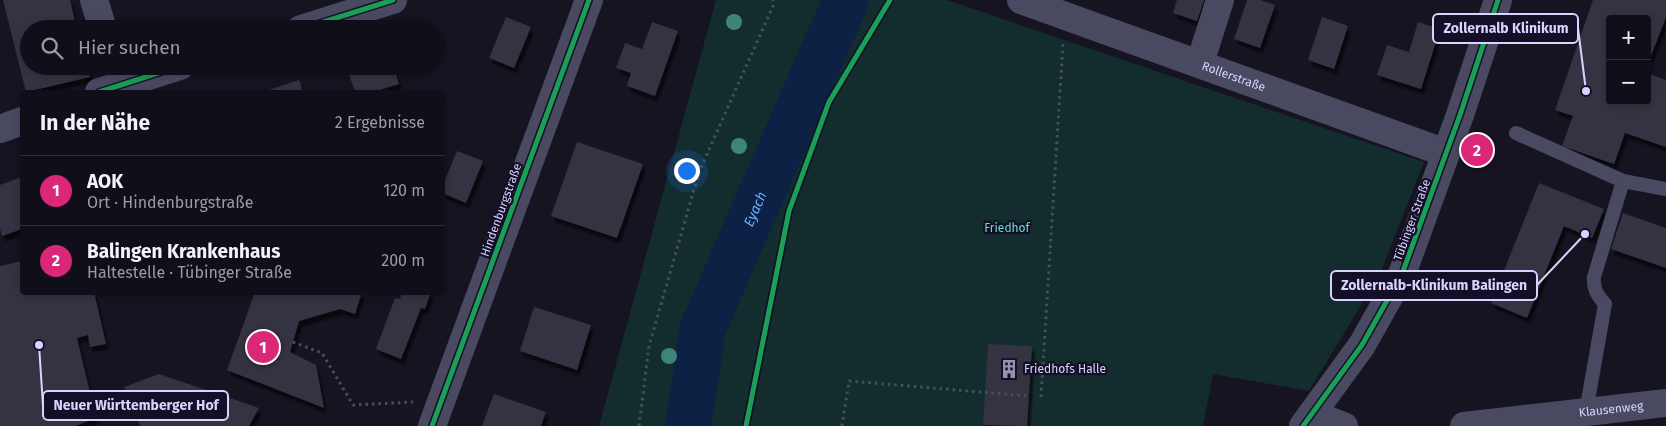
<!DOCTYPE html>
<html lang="de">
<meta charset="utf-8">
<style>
body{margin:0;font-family:"Fira Sans",sans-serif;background:#1e1d26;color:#f1f3f6}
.controls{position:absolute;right:15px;top:15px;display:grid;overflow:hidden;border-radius:5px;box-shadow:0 2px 8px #0003}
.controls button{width:45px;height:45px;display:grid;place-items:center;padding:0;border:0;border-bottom:1px solid #302f38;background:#100f19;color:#f1f3f6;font:25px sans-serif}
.you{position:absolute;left:686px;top:170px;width:18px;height:18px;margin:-12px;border:4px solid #fff;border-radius:50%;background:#1a73e8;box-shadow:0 0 0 8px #1a73e833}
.badge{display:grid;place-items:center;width:32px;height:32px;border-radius:50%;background:#db2777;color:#fff;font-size:16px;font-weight:700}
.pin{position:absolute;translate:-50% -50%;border:2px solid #fff;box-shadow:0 1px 5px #0006}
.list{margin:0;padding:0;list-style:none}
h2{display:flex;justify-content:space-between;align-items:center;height:65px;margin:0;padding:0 20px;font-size:21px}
h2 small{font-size:16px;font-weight:400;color:#9c9ca2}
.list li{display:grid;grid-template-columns:32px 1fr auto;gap:15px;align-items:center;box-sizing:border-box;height:70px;padding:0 20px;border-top:1px solid #302f38}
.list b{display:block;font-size:19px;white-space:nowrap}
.list p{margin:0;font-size:16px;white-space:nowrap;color:#9c9ca2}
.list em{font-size:16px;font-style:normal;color:#9c9ca2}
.icon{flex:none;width:28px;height:28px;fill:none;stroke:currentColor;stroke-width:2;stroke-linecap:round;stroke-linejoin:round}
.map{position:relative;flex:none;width:1666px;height:426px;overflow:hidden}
.search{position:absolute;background:#100f19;box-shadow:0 2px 8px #0003;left:20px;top:20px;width:425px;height:55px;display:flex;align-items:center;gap:12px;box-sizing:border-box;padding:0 18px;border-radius:28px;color:#9c9ca2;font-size:19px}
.panel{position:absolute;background:#100f19;box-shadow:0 2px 8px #0003;left:20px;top:90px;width:425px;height:205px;border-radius:5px}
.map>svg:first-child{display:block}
.green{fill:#132c2d}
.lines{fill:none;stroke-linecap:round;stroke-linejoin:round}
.river{stroke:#0d2144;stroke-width:46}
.building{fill:#343243;filter:url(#shadow)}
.path{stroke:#44505f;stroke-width:3;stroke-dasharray:2.5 4;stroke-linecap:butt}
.service{stroke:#4a4962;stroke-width:14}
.minor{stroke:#4a4962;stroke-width:28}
.cycleway-casing{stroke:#130f26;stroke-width:8}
.cycleway{stroke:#1a9f57;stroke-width:5}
.tree{fill:#3e8478}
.labels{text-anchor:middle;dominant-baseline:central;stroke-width:4.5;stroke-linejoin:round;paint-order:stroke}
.street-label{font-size:12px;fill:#d9d4ff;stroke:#130f26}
.park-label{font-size:12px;fill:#5fe0c0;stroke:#130f26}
.poi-label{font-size:12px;fill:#d9d4ff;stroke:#130f26;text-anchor:start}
.water-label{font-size:14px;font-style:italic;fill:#62b6ff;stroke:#130f26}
.leader{fill:none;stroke:#d9d4ff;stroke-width:2}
.callout-dot{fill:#d9d4ff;stroke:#130f26;stroke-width:2}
.callout{fill:#130f26;stroke:#d9d4ff;stroke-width:2}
.callout-label{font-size:14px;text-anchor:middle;font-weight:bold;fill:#d9d4ff}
</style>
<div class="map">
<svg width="1666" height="426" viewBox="0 0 1666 426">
<defs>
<filter id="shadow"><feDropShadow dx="3" dy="5.5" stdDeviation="1" flood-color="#0009"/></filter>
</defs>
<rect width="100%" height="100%" fill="#161421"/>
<polygon class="green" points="716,0 947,0 1424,162 1380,274 1309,391 1213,374 1203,426 599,426"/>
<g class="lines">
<path class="river" id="s1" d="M688 426 703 328 846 0"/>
</g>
<g class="building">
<polygon points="3,0 70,0 77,29 29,29 29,66 87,66 90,77 26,92"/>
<polygon points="1177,0 1204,0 1197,21 1173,13"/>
<polygon points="1247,0 1260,0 1275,5 1260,48 1234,39"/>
<polygon points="1593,0 1666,0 1666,17 1647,66 1647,19 1610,19 1610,101 1647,101 1647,73 1666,80 1666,147 1625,133 1614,164 1562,146 1573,116 1555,110"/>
<polygon points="506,17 531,27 514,68 489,58"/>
<polygon points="1322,17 1348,26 1334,69 1308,60"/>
<polygon points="652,22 678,31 655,96 627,86 631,73 616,68 625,43 642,49"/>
<polygon points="1418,22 1440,29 1421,89 1377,75 1387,45 1409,52"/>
<polygon points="346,66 393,66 399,84 373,92 355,92"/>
<polygon points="299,80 303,92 263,92"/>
<polygon points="577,142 643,164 617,238 551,216"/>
<polygon points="457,151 483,161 466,203 442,193 442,187"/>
<polygon points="22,177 22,229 2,236 0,229 0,185"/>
<polygon points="1539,183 1604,209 1592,238 1564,226 1527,318 1491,303"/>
<polygon points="1623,213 1666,228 1666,268 1611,249"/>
<polygon points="22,261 22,292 94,292 106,344 90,347 88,335 77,338 96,418 75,426 0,426 0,266"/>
<polygon points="255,292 362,292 355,314 340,309 299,321 290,352 316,365 324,408 227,370"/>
<polygon points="402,292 431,292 425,309 421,308 401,359 376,349 395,298 400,299"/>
<polygon points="534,307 591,325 577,370 520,351"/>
<polygon points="988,344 1032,346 1027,426 983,425"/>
<polygon points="159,374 259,408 249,426 140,426 124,387"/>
<polygon points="494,394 546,412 541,426 482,426"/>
</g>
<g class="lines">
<g class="path">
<polyline points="293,342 322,353 353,405 413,402"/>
<polyline points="1041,397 1063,43"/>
<polyline points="639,426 649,346 699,172 773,6 773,0"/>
<polyline points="746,426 789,211 829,102 890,0"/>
<polyline points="842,426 849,381 1029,396"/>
</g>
<g class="service">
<path d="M1516 133 1623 181 1594 277C1593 289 1597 295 1605 304L1586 412"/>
<polyline points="1623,181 1666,189"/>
</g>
<g class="minor">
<polyline points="94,0 103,29"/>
<path id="s2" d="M1021 0 1446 153"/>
<polyline points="301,29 393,0"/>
<polyline points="1200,63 1220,0"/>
<polyline points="99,92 180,66"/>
<polyline points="0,129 22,121"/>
<polyline points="1312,414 1344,426"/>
<polyline points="432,426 589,0"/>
<polyline points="1303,426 1362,345 1402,274 1460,115 1498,0"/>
<path id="s3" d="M1464 426 1666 403"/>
</g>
<g class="cycleway-casing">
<g id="cycleway">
<polyline points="301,29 393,0"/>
<polyline points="99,92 180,66"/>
<polyline points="432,426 589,0"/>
<polyline points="746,426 789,211 829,102 890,0"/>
<polyline points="1303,426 1362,345 1402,274 1460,115 1498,0"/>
</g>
</g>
<use href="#cycleway" class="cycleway"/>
</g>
<g class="tree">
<circle cx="734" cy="22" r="8"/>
<circle cx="739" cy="146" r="8"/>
<circle cx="669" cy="356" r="8"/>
</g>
<defs>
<g id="building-bare" transform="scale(1.5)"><path d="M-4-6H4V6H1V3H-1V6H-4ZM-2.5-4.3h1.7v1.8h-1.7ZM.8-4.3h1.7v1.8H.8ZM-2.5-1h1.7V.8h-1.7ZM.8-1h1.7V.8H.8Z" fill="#9591b1" stroke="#130f26" stroke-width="2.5" paint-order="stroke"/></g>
</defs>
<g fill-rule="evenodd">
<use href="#building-bare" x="1009" y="369"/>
</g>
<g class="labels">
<g class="street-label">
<text stroke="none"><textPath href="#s2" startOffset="226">Rollerstraße</textPath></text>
<text transform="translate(501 210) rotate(-70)">Hindenburgstraße</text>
<text transform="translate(1412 220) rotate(-70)">Tübinger Straße</text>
<text stroke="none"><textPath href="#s3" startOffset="148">Klausenweg</textPath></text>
</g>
<g class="park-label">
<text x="1007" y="228">Friedhof</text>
</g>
<g class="poi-label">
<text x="1024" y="369">Friedhofs Halle</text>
</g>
<g class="water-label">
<text stroke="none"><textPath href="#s1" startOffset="229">Eyach</textPath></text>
</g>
</g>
<path class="leader" d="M1586 91L1578 28M1585 234L1537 285M39 345L43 406"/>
<g class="callout-dot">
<circle cx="1586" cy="91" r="5"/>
<circle cx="1585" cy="234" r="5"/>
<circle cx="39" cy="345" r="5"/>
</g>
<g class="callout">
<rect x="1433" y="14" width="145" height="29" rx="5"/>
<rect x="1331" y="271" width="206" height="29" rx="5"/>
<rect x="43" y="391" width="185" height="29" rx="5"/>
</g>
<g class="callout-label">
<text x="1506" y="33">Zollernalb Klinikum</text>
<text x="1434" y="290">Zollernalb-Klinikum Balingen</text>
<text x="136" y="410">Neuer Württemberger Hof</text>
</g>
</svg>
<div class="controls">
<button>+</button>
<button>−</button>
</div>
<div class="you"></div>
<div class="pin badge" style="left:263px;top:347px">1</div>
<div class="pin badge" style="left:1477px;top:150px">2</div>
<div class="search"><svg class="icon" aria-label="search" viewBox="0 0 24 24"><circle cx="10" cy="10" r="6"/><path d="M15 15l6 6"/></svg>Hier suchen</div>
<section class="panel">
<h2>In der Nähe<small>2 Ergebnisse</small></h2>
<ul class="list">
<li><span class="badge">1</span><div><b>AOK</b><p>Ort · Hindenburgstraße</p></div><em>120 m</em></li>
<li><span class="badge">2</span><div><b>Balingen Krankenhaus</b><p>Haltestelle · Tübinger Straße</p></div><em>200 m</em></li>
</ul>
</section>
</div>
